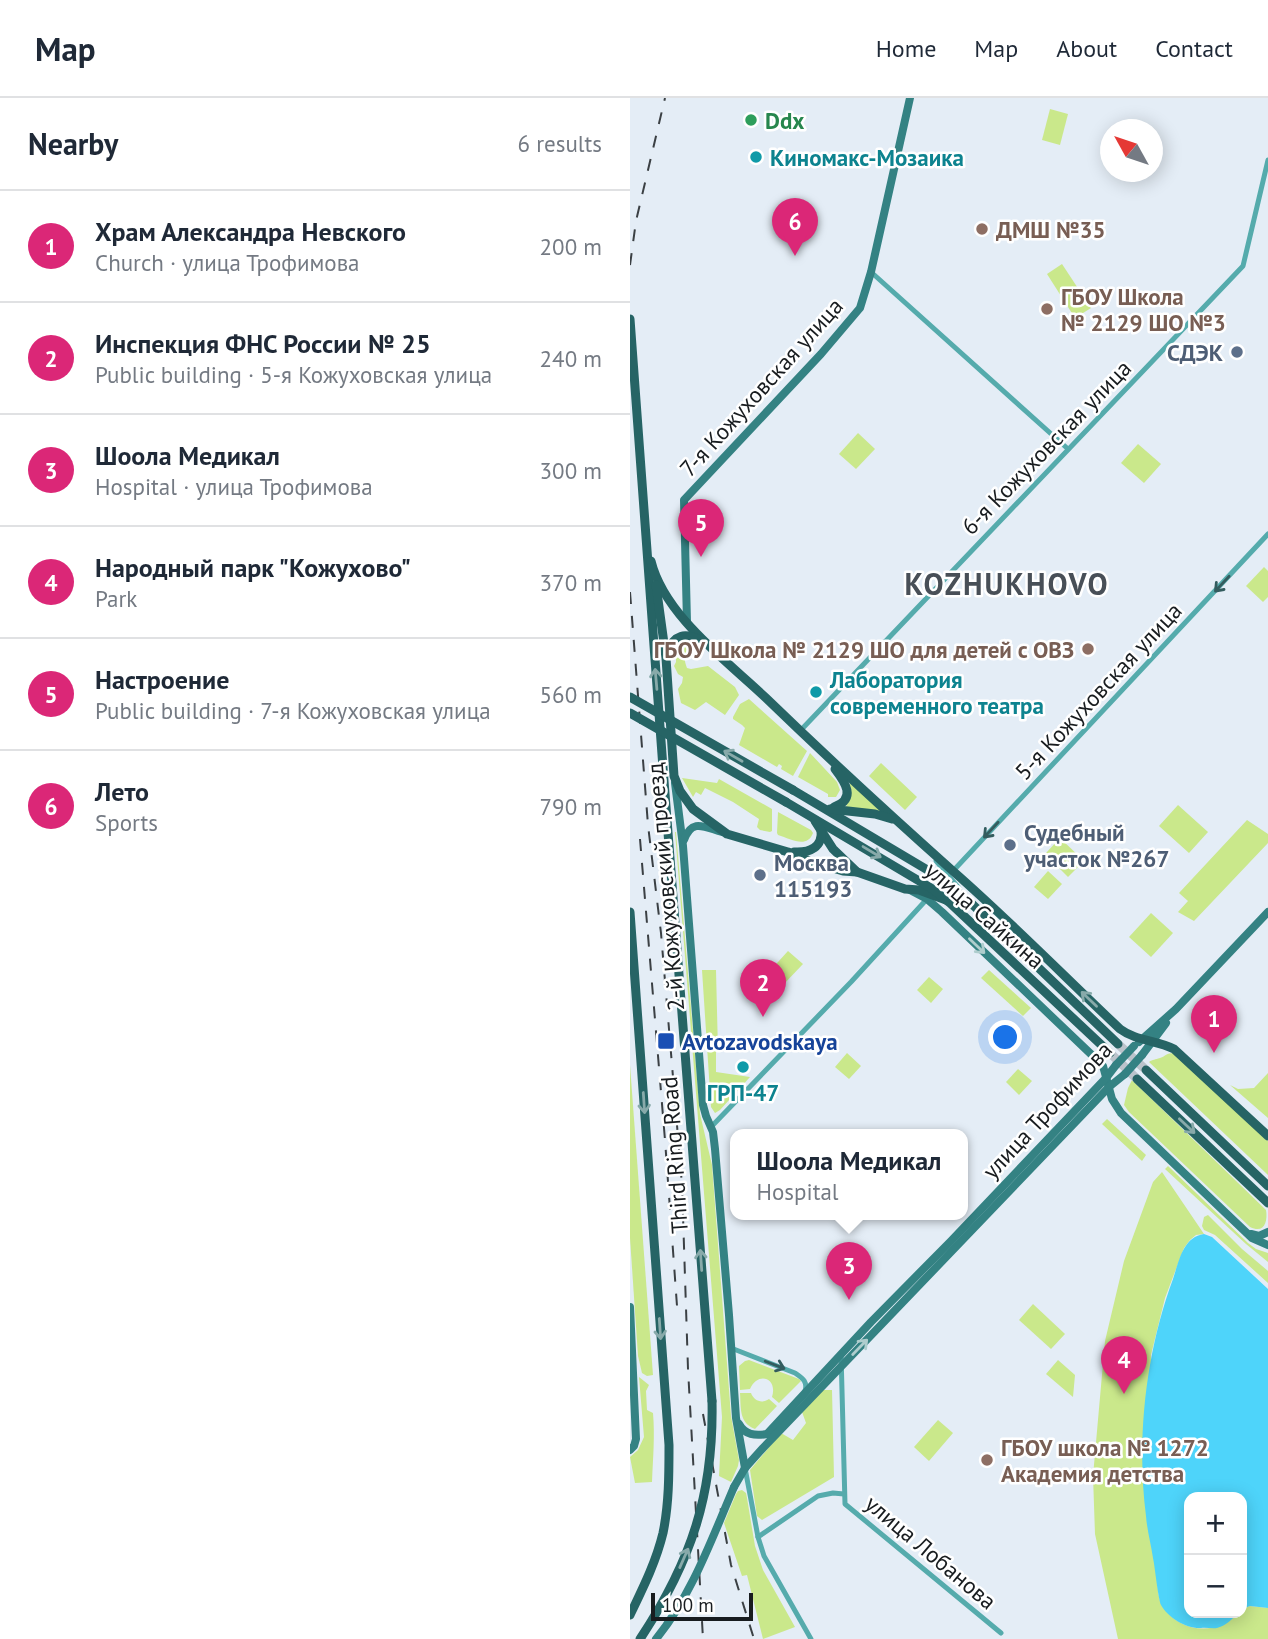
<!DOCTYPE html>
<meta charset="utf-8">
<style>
body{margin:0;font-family:"PT Sans",sans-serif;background:#f6f6f7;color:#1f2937}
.controls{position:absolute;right:21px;bottom:21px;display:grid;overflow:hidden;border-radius:14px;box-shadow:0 4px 18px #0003}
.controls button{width:63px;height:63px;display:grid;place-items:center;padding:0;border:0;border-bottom:2px solid #e0e1e3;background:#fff;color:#1f2937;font:35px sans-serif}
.compass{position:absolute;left:470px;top:21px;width:63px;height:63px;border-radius:50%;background:#fff;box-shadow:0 4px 18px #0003;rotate:310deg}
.scale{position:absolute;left:21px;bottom:18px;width:102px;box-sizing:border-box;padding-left:7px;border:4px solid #181c1f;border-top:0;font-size:19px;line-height:24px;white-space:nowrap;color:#181c1f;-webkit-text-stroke:5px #fff;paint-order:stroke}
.you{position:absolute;left:376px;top:940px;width:24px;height:24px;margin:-18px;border:5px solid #fff;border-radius:50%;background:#1a73e8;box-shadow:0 0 0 10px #1a73e833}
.badge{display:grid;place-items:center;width:46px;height:46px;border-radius:50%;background:#db2777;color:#fff;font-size:23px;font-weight:700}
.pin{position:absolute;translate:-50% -58px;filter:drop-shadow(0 2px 4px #0008)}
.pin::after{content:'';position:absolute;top:37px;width:24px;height:21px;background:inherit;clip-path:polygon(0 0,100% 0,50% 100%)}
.popup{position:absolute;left:100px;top:1031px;width:238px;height:91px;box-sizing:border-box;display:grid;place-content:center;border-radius:14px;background:#fff;filter:drop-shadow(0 2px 5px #0005);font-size:23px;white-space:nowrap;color:#747a83}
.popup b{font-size:26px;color:#1f2937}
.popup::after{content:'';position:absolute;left:50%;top:100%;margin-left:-14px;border:14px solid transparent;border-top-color:#fff}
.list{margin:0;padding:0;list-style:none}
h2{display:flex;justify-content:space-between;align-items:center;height:91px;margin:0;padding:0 28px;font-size:30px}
h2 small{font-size:23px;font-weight:400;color:#747a83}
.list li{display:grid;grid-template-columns:46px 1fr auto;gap:21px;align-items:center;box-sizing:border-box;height:112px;padding:0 28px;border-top:2px solid #e0e1e3}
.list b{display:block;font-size:26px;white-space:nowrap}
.list p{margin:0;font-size:23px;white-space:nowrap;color:#747a83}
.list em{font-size:23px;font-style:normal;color:#747a83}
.map{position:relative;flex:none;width:638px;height:1541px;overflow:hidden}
header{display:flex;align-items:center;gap:42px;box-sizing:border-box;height:98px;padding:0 35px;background:#fff;border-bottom:2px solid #e0e1e3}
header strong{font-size:33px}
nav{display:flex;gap:38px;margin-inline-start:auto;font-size:24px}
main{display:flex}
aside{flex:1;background:#fff}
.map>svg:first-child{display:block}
.green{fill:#cae88b}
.water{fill:#4ed4fa}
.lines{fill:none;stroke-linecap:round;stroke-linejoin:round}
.primary-tunnel{stroke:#bbc3cb;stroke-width:9;stroke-dasharray:9 4.5;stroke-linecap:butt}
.street{stroke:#55abac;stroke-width:5}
.secondary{stroke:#348283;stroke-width:8}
.primary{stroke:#266465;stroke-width:9}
.rail{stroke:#3b4044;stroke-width:2;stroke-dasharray:12 12;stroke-linecap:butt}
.secondary-bridge{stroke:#348283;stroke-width:8}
.primary-bridge{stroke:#266465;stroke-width:9}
.oneway{stroke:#335c5e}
.oneway2{stroke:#8aa}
.oneway3{stroke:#aecdcd}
.leisure-dot{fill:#2e9e5b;stroke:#fff;stroke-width:2.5}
.culture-dot{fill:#0f9aa8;stroke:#fff;stroke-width:2.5}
.education-dot{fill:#8d6e63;stroke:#fff;stroke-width:2.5}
.service-dot{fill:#5c6f8a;stroke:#fff;stroke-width:2.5}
.transit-dot{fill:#1a4fb4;stroke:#fff;stroke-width:2.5}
.labels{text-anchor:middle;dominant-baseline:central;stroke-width:5;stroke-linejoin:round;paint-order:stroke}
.leisure-label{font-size:23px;font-weight:bold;fill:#27864d;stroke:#fff;text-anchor:start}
.culture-label{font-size:23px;font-weight:bold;fill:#0d838f;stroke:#fff;text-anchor:start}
.education-label{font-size:23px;font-weight:bold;fill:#785e54;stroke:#fff;text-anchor:start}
.service-label{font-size:23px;font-weight:bold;fill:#4e5e75;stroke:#fff;text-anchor:start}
.street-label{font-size:23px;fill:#181c1f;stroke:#fff}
.transit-label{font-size:23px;font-weight:bold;fill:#164399;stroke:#fff;text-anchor:start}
.district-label{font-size:30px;font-weight:bold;letter-spacing:2px;fill:#484f57;stroke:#fff}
</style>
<header>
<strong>Map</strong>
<nav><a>Home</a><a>Map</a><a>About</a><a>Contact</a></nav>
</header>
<main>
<aside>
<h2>Nearby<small>6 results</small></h2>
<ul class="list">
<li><span class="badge">1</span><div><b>Храм Александра Невского</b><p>Church · улица Трофимова</p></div><em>200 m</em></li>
<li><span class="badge">2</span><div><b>Инспекция ФНС России № 25</b><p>Public building · 5-я Кожуховская улица</p></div><em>240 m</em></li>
<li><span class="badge">3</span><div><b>Шоола Медикал</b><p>Hospital · улица Трофимова</p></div><em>300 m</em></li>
<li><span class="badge">4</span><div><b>Народный парк &quot;Кожухово&quot;</b><p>Park</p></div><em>370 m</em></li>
<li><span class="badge">5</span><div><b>Настроение</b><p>Public building · 7-я Кожуховская улица</p></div><em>560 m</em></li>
<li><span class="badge">6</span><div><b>Лето</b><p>Sports</p></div><em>790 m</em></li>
</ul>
</aside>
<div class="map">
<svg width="638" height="1541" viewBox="0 0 638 1541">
<rect width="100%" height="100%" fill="#e4edf6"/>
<g class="green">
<polygon points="420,11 438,16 430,47 412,42"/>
<polygon points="432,166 461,210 445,220 417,176"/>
<polygon points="228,335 245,351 226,371 209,356"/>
<polygon points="508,346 531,366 514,385 491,365"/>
<polygon points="634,469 638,473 638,499 633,504 616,488"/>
<path d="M52 543 61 546 60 550C53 556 54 562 57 570L61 571 78 568 105 589 109 597 95 617 76 604 65 612 51 605 48 591 52 585 53 579 48 576 44 568 46 564V555L44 554 43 549Z"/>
<polygon points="119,601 177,653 163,678 151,671 152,668 149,666 147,669 109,647 115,630 112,627 103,621 103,619 110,606"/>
<polygon points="180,655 207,684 210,692 206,699 198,699 198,696 168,679"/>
<polygon points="251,665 287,699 275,712 239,678"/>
<polygon points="52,680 87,685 89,681 142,711 142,733 140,734 130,732 127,729 129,721 103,704 75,690 71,697 66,694 63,699"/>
<polygon points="220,685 255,714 216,709 220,698"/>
<polygon points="548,707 578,734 559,755 529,728"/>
<path d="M148 714 181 732 183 735C177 751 161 741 148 737L147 735Z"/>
<polygon points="617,722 638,736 638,745 564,823 548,814 558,803 549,795"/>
<polygon points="45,734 46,734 70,1016 82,1067 101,1318 109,1362 108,1368 101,1384 89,1378 92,1319"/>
<polygon points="430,740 454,763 438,779 415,756"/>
<polygon points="418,773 432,786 418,801 404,789"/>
<polygon points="521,815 543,835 521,859 499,839"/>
<polygon points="158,853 173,866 152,888 138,875"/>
<polygon points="72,872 86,872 88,953 86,954 86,974 120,979 90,1012 85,1015 81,1009"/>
<polygon points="359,872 401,910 393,918 351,880"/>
<polygon points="299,879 313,891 301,905 287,892"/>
<polygon points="217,955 231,968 219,981 205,969"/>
<path d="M544 955 638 1043V1077L519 964C523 961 525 962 530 960 536 958 536 955 544 955Z"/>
<polygon points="0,967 23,1277 17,1278 12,1275 8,1258 0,1140"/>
<polygon points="388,971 402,983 389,997 376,984"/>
<polygon points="638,975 638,1020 600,987 608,991 624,990"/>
<path d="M502 982 636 1112C638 1124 634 1136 620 1129L499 1014 494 1007 498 990Z"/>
<polygon points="477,1021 516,1057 512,1063 472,1026"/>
<polygon points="538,1068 618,1145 626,1151 638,1155 638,1164 616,1146 535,1071"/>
<path d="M532 1074 574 1136 566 1137 560 1142 554 1150 535 1200 521 1257 527 1482C528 1490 528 1502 533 1509 550 1535 588 1538 608 1515H612V1510L620 1508 638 1510V1541H488L465 1436 463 1378 475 1243 494 1163 523 1084Z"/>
<polygon points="578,1117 612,1151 638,1173 638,1185 585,1137 574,1132 572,1128 574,1119"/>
<polygon points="403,1206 435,1236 421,1251 389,1222"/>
<path d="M119 1262 169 1281 171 1283 149 1305 142 1299C148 1280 128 1273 120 1291L110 1292 109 1268 115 1263Z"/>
<polygon points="428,1262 445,1277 443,1299 416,1276"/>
<path d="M9 1279 19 1287 16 1293 17 1312 23 1315C25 1338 23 1360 22 1384L5 1385 0 1359 8 1352 14 1339Z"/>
<polygon points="193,1292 202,1292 204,1379 132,1422 127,1418 120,1372 151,1335 163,1342 176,1325 172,1314"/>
<path d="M110 1295H121C124 1303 132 1306 139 1301L147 1308 125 1331C109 1325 111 1310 110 1295Z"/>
<polygon points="308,1322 323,1335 299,1363 284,1349"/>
<polygon points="112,1392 116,1395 117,1400 125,1448 133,1472 165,1529 133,1541 117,1477 112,1478 94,1425 106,1396 108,1393"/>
</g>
<path class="water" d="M574 1136 582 1139 638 1191V1510L620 1508 612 1511V1399H559V1515H608C603 1521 595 1528 587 1530 582 1531 576 1529 571 1530 557 1531 538 1520 531 1507 528 1500 525 1469 523 1460 521 1446 517 1432 516 1418 506 1340 516 1254 543 1181 549 1163 553 1139 574 1136Z"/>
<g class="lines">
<g class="primary-tunnel">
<polyline points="488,946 516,972"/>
<polyline points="480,955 507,981"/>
</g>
<g class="street">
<polyline points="241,174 438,351"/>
<polyline points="170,633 613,168 638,62"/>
<polyline points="306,763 329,790"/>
<polyline points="323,773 638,436"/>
<polyline points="81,1029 221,884 297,801"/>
<path d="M101 1250 165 1275C172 1280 178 1283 175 1293"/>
<polyline points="211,1255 215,1406 371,1535"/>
<polyline points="115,1370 128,1439 134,1458 181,1541"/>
<polyline points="128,1439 188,1398 203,1395 214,1396"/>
</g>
<g class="secondary">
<polyline points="57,524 54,402 191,256 230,210 241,174 280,0"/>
<polyline points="45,685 53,748 73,1007 76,1018 83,1034 85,1051 99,1217 106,1320 115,1370"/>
<path d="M54 742C62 720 74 729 92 734"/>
<polyline points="280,792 297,801 312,814 464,959 473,968 482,1001 491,1015 622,1140 638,1147"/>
<polyline points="509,944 546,911 638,814"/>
<polyline points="512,957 536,925"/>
<polyline points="621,1136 629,1138 638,1134"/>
<polyline points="0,1209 6,1341 4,1348 0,1352"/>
<path d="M109 1326C115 1337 125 1338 137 1336L241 1224 321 1143 476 980 486 967"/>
<polyline points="104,1389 115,1370 133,1350 479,989 495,976"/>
</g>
<g class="primary">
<path d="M0 221C24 582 56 942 82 1303"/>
<path d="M21 463C34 517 97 563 136 600 197 659 260 717 324 774 381 824 435 879 490 931 506 943 526 942 544 951L638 1038"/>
<polyline points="26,487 36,560 44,678 50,693 63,711 97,736 158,754 179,763 213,773 227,774 275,791 289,792 316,802"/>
<path d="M37 555C44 536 55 534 72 543"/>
<polyline points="163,692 311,780 342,806 488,946"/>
<polyline points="156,704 301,790 320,805 480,955"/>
<path d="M204 709C227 701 215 684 205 671"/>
<polyline points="200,711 245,716 262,721"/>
<polyline points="185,723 203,751 227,774"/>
<path d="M164 754C180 755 193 749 191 732"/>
<path d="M0 814 39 1347C39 1376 39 1406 33 1435 26 1464 13 1490 0 1517"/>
<polyline points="516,972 638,1088"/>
<polyline points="507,981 638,1105"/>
</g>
<g class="rail">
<polyline points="0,167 6,123 35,0"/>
<polyline points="0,494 18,727 31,835 52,1087 58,1271 73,1541"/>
<polyline points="10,741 35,1042 47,1208"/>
<polyline points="73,1316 101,1467 124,1541"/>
</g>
<g class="secondary-bridge">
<polyline points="486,967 504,948"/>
<polyline points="495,976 512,957"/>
<path d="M26 1541C62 1497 82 1440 104 1389"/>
</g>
<g class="primary-bridge">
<polyline points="0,599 163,692"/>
<polyline points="0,615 156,704"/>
<path d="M10 1541C61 1464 84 1396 82 1303"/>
</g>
</g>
<defs><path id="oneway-shaft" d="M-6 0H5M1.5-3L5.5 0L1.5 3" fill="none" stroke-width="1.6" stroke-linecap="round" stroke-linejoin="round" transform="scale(1.75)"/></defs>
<g class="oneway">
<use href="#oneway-shaft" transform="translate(592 486) rotate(133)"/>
<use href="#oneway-shaft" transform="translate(361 732) rotate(133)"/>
<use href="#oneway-shaft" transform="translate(145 1267) rotate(21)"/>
</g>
<g class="oneway2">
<use href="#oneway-shaft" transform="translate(26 581) rotate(-95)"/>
<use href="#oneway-shaft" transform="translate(103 658) rotate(-150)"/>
<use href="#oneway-shaft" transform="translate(242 754) rotate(31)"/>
<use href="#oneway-shaft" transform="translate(459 901) rotate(-136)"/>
<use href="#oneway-shaft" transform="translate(14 1005) rotate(86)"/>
<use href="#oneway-shaft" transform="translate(557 1028) rotate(43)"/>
<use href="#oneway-shaft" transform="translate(71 1162) rotate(-94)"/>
<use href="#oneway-shaft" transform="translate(30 1231) rotate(86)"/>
<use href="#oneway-shaft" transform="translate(54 1460) rotate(-66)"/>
</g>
<g class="oneway3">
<use href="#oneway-shaft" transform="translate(347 848) rotate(44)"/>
<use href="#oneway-shaft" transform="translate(230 1249) rotate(-46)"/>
</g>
<circle class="leisure-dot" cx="121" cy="22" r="7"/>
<g class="culture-dot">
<circle cx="126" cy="59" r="7"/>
<circle cx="186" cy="594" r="7"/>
<circle cx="113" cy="969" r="7"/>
</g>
<g class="education-dot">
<circle cx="352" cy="131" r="7"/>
<circle cx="417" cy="211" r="7"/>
<circle cx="458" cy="551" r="7"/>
<circle cx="357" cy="1362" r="7"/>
</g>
<g class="service-dot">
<circle cx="607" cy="254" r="7"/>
<circle cx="380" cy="747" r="7"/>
<circle cx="130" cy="777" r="7"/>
</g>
<rect class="transit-dot" x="27" y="934" width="18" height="18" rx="3.5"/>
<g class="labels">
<g class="leisure-label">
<text x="135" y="22">Ddx</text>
</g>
<g class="culture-label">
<text x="140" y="59">Киномакс-Мозаика</text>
<text x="200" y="581">Лаборатория<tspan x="200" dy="26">современного театра</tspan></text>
<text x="113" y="994" text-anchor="middle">ГРП-47</text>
</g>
<g class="education-label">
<text x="366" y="131">ДМШ №35</text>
<text x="431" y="198">ГБОУ Школа<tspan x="431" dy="26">№ 2129 ШО №3</tspan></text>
<text x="444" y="551" text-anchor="end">ГБОУ Школа № 2129 ШО для детей с ОВЗ</text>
<text x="371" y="1349">ГБОУ школа № 1272<tspan x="371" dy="26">Академия детства</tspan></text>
</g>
<g class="service-label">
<text x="593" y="254" text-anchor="end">СДЭК</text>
<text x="394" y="734">Судебный<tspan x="394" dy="26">участок №267</tspan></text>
<text x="144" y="764">Москва<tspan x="144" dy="26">115193</tspan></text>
</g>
<g class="street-label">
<text transform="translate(131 289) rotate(-48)">7-я Кожуховская улица</text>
<text transform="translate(416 349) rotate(-46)">6-я Кожуховская улица</text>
<text transform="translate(468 593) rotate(-47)">5-я Кожуховская улица</text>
<text transform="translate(35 789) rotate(-95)">2-й Кожуховский проезд</text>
<text transform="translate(355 817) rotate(41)">улица Сайкина</text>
<text transform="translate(417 1012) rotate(-47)">улица Трофимова</text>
<text transform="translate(44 1057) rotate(-94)">Third Ring Road</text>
<text transform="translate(301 1454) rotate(40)">улица Лобанова</text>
</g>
<g class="transit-label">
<text x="52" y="943">Avtozavodskaya</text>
</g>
<g class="district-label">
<text x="377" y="485">KOZHUKHOVO</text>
</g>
</g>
</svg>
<div class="controls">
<button>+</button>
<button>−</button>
</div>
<svg class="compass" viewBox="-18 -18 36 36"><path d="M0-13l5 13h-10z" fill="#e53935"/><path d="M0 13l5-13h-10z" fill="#747a83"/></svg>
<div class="scale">100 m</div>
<div class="you"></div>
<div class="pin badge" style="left:584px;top:955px">1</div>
<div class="pin badge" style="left:133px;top:919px">2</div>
<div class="pin badge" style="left:219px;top:1202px">3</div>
<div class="popup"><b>Шоола Медикал</b>Hospital</div>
<div class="pin badge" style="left:494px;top:1296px">4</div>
<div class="pin badge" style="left:71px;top:459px">5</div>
<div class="pin badge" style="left:165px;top:158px">6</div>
</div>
</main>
